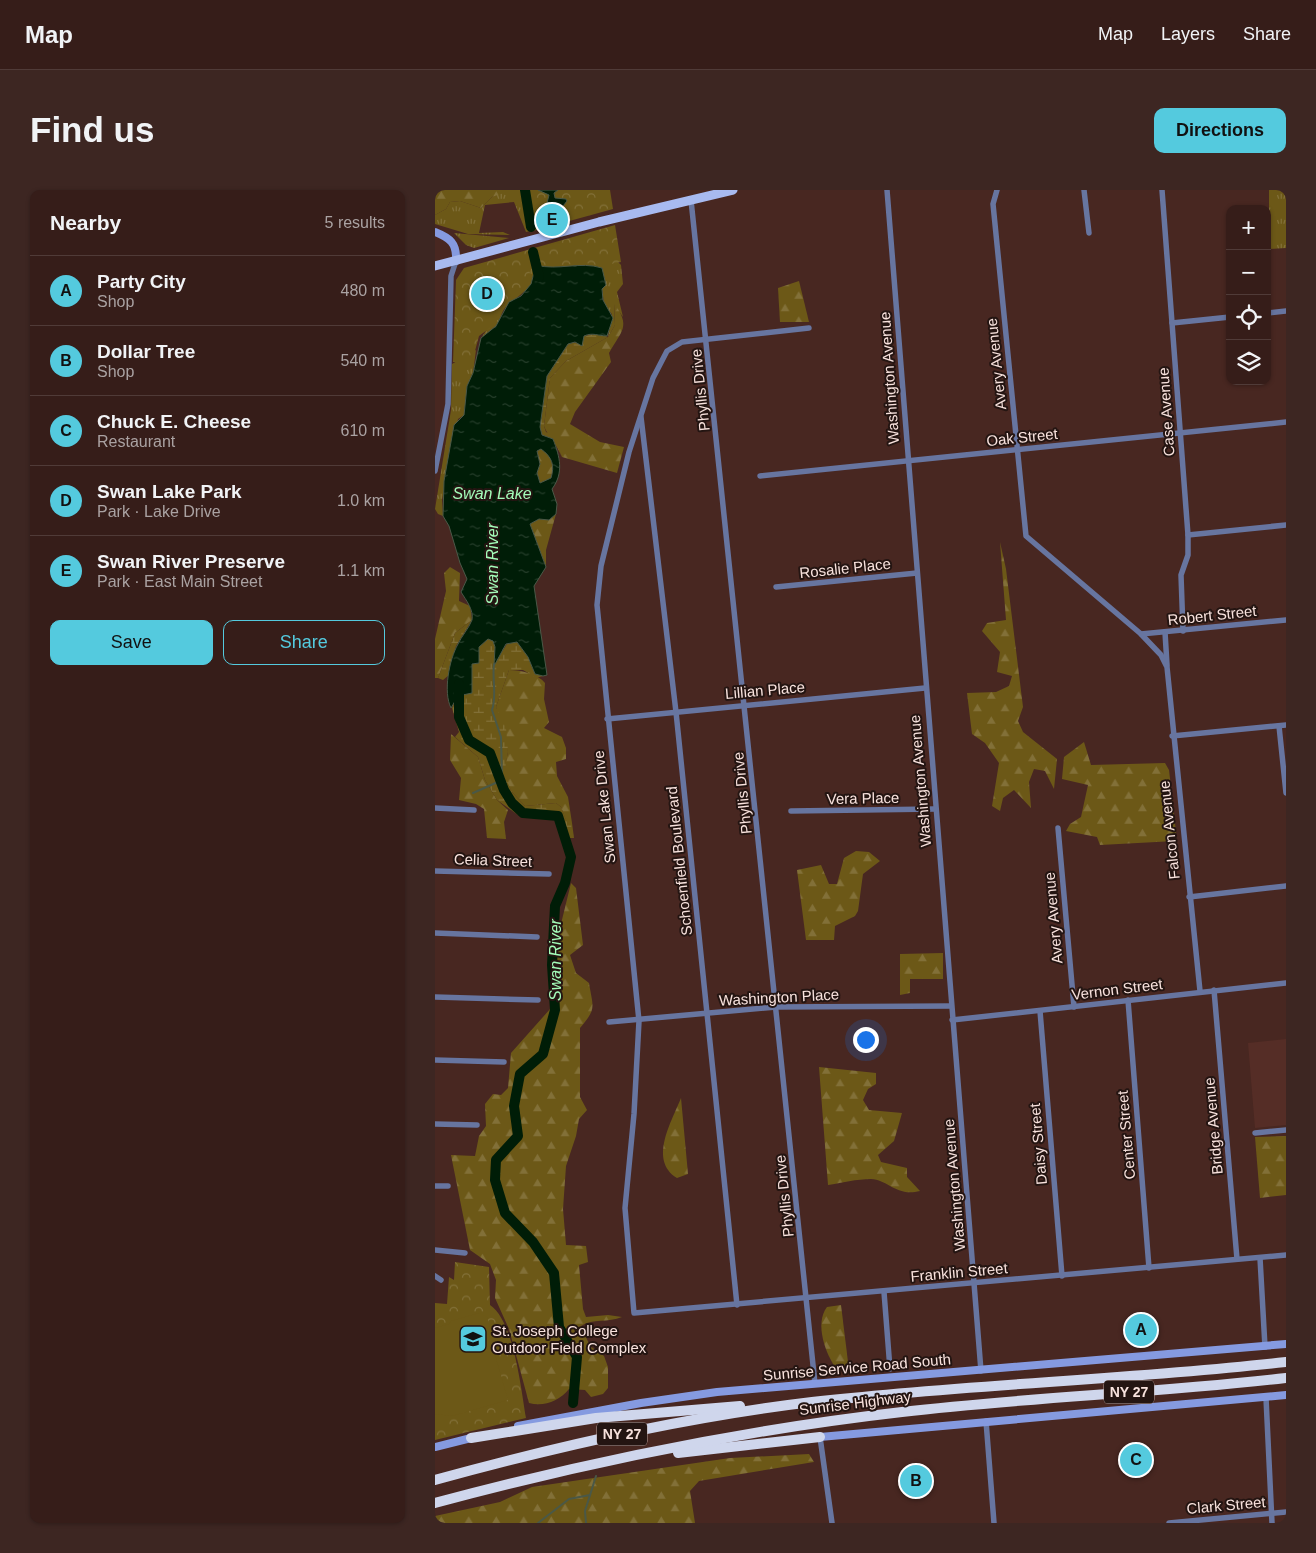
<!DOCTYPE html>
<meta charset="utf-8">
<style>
body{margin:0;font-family:Helvetica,sans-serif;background:#3d2622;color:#f1f3f6}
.controls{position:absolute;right:15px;top:15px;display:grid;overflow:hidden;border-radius:10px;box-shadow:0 1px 4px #0004}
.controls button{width:45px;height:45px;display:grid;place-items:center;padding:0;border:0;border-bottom:1px solid #503b38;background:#361d19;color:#f1f3f6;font:25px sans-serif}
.you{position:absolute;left:430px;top:849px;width:18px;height:18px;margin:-12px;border:4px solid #fff;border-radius:50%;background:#1a73e8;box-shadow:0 0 0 8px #1a73e833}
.badge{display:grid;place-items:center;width:32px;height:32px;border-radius:50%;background:#54cade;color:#111;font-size:16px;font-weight:700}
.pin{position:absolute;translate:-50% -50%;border:2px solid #fff;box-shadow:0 1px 5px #0006}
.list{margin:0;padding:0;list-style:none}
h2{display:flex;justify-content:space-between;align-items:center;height:65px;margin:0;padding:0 20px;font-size:21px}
h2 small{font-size:16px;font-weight:400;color:#aaa2a2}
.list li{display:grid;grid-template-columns:32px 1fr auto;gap:15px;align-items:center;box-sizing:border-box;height:70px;padding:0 20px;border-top:1px solid #503b38}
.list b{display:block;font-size:19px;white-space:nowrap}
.list p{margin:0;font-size:16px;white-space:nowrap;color:#aaa2a2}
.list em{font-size:16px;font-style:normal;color:#aaa2a2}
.actions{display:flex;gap:10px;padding:15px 20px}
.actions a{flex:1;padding:11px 0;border:1px solid #54cade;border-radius:10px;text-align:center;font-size:18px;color:#54cade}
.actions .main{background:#54cade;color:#111}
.icon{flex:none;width:28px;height:28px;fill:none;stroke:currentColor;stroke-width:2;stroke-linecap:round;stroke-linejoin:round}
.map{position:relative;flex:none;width:851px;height:1333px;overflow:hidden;border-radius:10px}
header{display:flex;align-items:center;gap:30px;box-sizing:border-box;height:70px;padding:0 25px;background:#361d19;border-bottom:1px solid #503b38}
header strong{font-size:24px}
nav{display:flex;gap:28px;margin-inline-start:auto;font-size:18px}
.intro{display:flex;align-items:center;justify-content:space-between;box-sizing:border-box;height:120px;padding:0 30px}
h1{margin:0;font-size:35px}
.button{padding:12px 22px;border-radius:10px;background:#54cade;color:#111;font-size:18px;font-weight:700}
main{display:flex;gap:30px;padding:0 30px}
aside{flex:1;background:#361d19;border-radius:10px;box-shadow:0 1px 4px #0004}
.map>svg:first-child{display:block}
.built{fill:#552d26}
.grass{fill:url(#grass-tufts)}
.forest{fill:url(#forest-firs)}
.wetland{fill:url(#wetland-marsh)}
.park{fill:url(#park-crowns)}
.pitch{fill:#6c5817}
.water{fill:url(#water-ripples);stroke:#4a5847;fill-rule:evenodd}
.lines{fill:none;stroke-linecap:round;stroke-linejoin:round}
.stream{stroke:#4a5847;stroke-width:2}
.river{stroke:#001d07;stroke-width:10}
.minor{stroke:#6775a0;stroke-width:5.5}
.secondary{stroke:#859ae0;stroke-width:8}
.primary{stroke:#a8baf0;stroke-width:9}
.motorway{stroke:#cfd6ec;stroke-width:10}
.labels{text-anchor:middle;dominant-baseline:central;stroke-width:4;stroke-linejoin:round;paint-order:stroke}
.shield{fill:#241512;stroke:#b8a4a0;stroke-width:1}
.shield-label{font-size:14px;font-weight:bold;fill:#f8e2dd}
.street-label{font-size:15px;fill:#f8e2dd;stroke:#241512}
.poi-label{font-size:15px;fill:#f8e2dd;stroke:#241512;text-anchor:start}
.water-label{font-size:16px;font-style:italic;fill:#a4fcb9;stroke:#241512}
</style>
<header>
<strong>Map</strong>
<nav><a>Map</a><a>Layers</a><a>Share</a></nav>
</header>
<div class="intro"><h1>Find us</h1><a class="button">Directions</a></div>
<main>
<aside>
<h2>Nearby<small>5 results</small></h2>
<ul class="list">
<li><span class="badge">A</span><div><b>Party City</b><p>Shop</p></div><em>480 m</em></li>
<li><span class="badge">B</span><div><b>Dollar Tree</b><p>Shop</p></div><em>540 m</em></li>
<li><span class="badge">C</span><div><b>Chuck E. Cheese</b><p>Restaurant</p></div><em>610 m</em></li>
<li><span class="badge">D</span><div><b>Swan Lake Park</b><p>Park · Lake Drive</p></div><em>1.0 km</em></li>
<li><span class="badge">E</span><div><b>Swan River Preserve</b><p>Park · East Main Street</p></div><em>1.1 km</em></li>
</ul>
<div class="actions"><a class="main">Save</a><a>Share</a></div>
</aside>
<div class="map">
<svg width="851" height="1333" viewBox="0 0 851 1333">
<defs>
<pattern id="grass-tufts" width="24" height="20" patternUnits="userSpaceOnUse" patternTransform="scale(1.25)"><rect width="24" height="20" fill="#6c5817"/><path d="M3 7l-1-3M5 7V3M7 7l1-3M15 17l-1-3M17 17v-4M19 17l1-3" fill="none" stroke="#827038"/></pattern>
<pattern id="forest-firs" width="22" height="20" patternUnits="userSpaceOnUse" patternTransform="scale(1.25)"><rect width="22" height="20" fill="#6c5817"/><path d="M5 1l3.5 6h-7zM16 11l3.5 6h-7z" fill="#827038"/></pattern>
<pattern id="wetland-marsh" width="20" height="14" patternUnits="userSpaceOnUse" patternTransform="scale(1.25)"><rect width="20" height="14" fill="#6c5817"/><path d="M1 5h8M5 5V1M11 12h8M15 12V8" fill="none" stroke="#827038"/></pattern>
<pattern id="park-crowns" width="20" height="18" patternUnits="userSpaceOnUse" patternTransform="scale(1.25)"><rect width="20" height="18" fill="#6c5817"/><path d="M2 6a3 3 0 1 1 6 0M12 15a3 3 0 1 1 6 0" fill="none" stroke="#827038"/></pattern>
<pattern id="water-ripples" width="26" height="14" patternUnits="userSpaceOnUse" patternTransform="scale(1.25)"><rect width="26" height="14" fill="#001d07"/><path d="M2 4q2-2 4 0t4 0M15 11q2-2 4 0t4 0" fill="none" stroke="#263e2b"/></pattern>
</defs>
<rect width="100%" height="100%" fill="#482721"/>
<polygon class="built" points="851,849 851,935 820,938 813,853"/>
<g class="grass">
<polygon points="71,0 136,0 99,40 91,42 79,12 50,15 44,43 68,42 75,45 33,44 0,34 0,25 11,19 15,12 25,11 46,18 57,7"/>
<polygon points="834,0 851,0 851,58 834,59"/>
<polygon points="19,43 74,48 39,58 31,55"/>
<path d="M182 71 186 75 188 94 182 102 188 127 179 114 180 135 173 147 177 124C167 116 169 109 167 99 165 91 155 81 151 75L111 78 102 76 104 72Z"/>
<path d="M96 75C110 94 80 106 70 118 66 122 66 130 61 136 57 140 51 144 46 148Z"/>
<polygon points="41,160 38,183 32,196 29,225 23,229 7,310 8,326 3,324 0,319 16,220 17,174"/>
</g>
<g class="forest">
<polygon points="0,0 71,0 71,2 57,7 46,18 25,11 15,12 11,19 0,25"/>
<polygon points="364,91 374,132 345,132 343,98"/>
<path d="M179 113C196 137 187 140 174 163L176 172 140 222 135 234 165 252 189 257 182 283 127 267C123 255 113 247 109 236L115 188 131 171 173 147 180 135Z"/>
<path d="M106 258C117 267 120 274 116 288L111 292 105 293 102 283 105 274 102 261Z"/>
<polygon points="121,324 111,360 111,377 95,334 104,329 114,330"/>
<polygon points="565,352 571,379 588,517 583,531 588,542 622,569 619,599 610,581 599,579 594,592 596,618 579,600 568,608 565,621 557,616 564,573 550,553 537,544 532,503 561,502 574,496 577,486 562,482 565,462 547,441 552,433 571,430"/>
<polygon points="15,377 25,383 24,411 35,416 37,430 20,443 3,488 0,488 0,449 11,401 9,383"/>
<path d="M74 480C86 480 103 484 110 493L109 509 114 532 109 538 127 547 131 558V569L121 572 122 586 133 607 137 633H132L126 617 121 613 90 616 77 602 68 585 73 562 61 517Z"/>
<polygon points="16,544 43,567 50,590 62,610 73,620 69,632 71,649 52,648 49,619 41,614 24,610 26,588 15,570"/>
<polygon points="649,552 656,575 730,573 734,580 741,642 740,651 665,655 662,647 631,641 635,634 646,627 653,595 627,589 629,567"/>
<polygon points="421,661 434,662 445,671 428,684 423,721 420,726 400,736 399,750 371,750 362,680 386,675 394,694 402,694 409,668"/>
<path d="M136 693 141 698 148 755 135 765 141 783 154 793C158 818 162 818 145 838V907L152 920 144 929 141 946 131 976 128 1019 131 1055 151 1056 153 1072 144 1075 148 1119 151 1127 173 1125 187 1127C173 1133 158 1128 146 1136L155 1156 169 1166 173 1177V1198L168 1204 156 1207 150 1200 134 1199C124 1211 109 1217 94 1213L74 1139 60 1108 61 1090 55 1074 35 1060 16 965 40 966 44 946 51 936 50 914 58 904 66 905 73 898 76 863 116 818 125 738Z"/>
<polygon points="508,763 508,789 475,789 475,803 465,805 465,764"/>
<path d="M384 877 441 883V894L433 899 428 910 434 920 467 923 459 951 443 965 446 972 472 978V987L485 1001C461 1007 454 990 436 989 422 989 406 993 393 995Z"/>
<path d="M246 908 253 984 242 988C213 970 237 931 246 908Z"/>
<polygon points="851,946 851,1005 825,1008 820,947"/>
<path d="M406 1115 414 1180H402C391 1165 379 1134 392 1117Z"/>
<polygon points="374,1264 379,1272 264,1291 255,1301 260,1333 0,1333 0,1326 65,1312 97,1297 295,1268"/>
</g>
<g class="wetland">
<polygon points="164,143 173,147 131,171 115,188 109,236 111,242 119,246 127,267 118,249 107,245 105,237 112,186 133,154 147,151 149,146"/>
<polygon points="37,430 21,456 14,485 8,490 3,488 20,443"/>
<polygon points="53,449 58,451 60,457 59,474 72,454 82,452 93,467 100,484 108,486 101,488 88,480 74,480 61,517 71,538 73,562 69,585 77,602 90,616 121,613 126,617 132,632 137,633 139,648 131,648 126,632 121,629 83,625 62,610 50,590 43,567 20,547 24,542 17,518 37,474 44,473 44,457"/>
</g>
<g class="park">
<polygon points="90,0 175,0 178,19 98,41"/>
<polygon points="180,35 186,72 166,76 151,73 112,76 102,74 97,77 87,101 70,113 56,137 44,146 37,172 18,172 21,90 29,78"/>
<path d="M20 1072 54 1077 55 1115C79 1131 86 1199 91 1228L0 1250V1113L12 1114 14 1087 19 1090Z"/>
</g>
<polygon class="pitch" points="44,1123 52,1127 60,1155 58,1158 73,1210 17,1226 0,1224 0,1138 14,1134 16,1131"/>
<g class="water">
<polygon points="103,0 123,0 119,3 120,8 131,9 132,11 125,20 112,20 111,17 114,5"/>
<path d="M101 75C123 81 145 71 167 78L171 95 167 99 168 110 178 128 172 146C163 146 158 142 149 146L147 156 140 152 133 154 112 186 105 237 107 245 118 249C125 267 129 283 117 299L122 314 121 324 114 330 104 329 95 334 111 377 99 396 112 485 108 486 100 484 93 467 82 452 71 454 59 476 60 457 58 451 53 449 44 457V473L37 474V503L23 506 16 518C8 502 14 470 23 454 26 447 34 438 37 430 39 420 31 410 26 402L32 389 25 373 14 336 8 326 9 291 19 235 29 225 32 196 38 183 46 148 61 136 74 112 86 106 96 94ZM106 259C117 267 120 275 116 288L105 293 102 283 105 274 102 261Z"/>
</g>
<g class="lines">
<g class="stream">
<path d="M38 603 65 591 67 587 66 547 57 520C62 506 57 489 59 474"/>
<polyline points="103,1333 134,1309 155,1305"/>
<polyline points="151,1333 150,1321 161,1286"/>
</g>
<g class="river">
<polyline points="90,0 96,37"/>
<polyline points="98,62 104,87"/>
<polyline points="24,494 24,527 34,550 55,563 69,600 77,613 88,623 123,626 136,667 130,693 120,716 117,775 120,820 108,864 85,884 79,916 83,946 61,970 60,990 70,1023 98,1052 119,1083 124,1137 142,1167 138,1213"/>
</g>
<g class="minor">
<polyline points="452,0 546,1181"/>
<polyline points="562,0 558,14 591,346 706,444 726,465 732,477 765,801"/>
<polyline points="649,0 654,43"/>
<polyline points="727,0 753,345 753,365 746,385 748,441"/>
<polyline points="256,10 380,1194"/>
<polyline points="832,123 851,121"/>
<polyline points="737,133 795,127"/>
<polyline points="374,138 247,152 232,161 218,188 194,262 166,376 162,415 204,831 199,924 190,1018 199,1123 851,1065"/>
<polyline points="206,227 241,522 302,1115"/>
<polyline points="0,281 13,214 16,86 21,71"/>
<polyline points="325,286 851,232"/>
<polyline points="753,345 851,335"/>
<polyline points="341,397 482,383"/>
<polyline points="730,442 732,475"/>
<polyline points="706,444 851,430"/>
<polyline points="172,529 490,498"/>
<polyline points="844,536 851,603"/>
<polyline points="737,546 851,535"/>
<polyline points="0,618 39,620"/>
<polyline points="356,621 500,619"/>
<polyline points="623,638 639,817"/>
<polyline points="0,681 114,684"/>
<polyline points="754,707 851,696"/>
<polyline points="0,743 102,747"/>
<polyline points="779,800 802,1069"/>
<polyline points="0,807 103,810"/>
<polyline points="693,810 714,1078"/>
<polyline points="605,821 627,1086"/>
<polyline points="517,830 851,793"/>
<polyline points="174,832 341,817 516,816"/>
<polyline points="0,870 69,872"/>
<polyline points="0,934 42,935"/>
<polyline points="820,943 851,940"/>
<polyline points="0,996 13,996"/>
<polyline points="0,1060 30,1063"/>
<polyline points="825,1068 830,1157"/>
<polyline points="0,1086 6,1090"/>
<polyline points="449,1102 455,1179"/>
<polyline points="831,1208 837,1333"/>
<polyline points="551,1231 559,1333"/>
<polyline points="385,1247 397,1333"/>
<polyline points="734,1333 851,1322"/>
</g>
<g class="secondary">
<path d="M0 42C15 48 22 53 21 71"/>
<polyline points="83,1236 206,1213 282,1202 851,1154"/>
<polyline points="385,1247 851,1205"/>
<polyline points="0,1257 40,1247"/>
</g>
<polyline class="primary" points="0,76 164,32 298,0"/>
<g class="motorway">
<polyline points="36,1248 161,1228 305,1216"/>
<polyline points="243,1263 385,1247"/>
<path d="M0 1290C123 1256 250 1227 377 1212 534 1194 693 1190 851 1172"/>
<path d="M0 1313C153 1272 309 1240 467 1222 595 1207 723 1203 851 1188"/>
</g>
</g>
<defs>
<g id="university-square" transform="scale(1.4375)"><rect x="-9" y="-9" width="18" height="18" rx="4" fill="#54cade" stroke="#241512"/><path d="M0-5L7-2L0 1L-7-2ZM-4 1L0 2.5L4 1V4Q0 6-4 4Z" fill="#111"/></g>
</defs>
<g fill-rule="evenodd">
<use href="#university-square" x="38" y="1149"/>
</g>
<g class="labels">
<g class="shield">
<rect x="669" y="1190.5" width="50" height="23" rx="4"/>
<rect x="162" y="1232.5" width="50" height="23" rx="4"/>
</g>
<g class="shield-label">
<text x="694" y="1202">NY 27</text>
<text x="187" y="1244">NY 27</text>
</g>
<g class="street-label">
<text transform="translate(561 174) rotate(-96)">Avery Avenue</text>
<text transform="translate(454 188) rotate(-94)">Washington Avenue</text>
<text transform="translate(265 200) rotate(-96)">Phyllis Drive</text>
<text transform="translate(731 222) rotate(-94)">Case Avenue</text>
<text transform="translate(587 247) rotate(-6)">Oak Street</text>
<text transform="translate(410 378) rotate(-6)">Rosalie Place</text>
<text transform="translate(777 425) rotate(-6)">Robert Street</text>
<text transform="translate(330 500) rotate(-5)">Lillian Place</text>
<text transform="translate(485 591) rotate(-95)">Washington Avenue</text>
<text transform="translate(307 603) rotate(-96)">Phyllis Drive</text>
<text transform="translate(428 608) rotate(-1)">Vera Place</text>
<text transform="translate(169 617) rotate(-96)">Swan Lake Drive</text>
<text transform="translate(734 640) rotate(-96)">Falcon Avenue</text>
<text transform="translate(58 670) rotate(2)">Celia Street</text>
<text transform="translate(244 671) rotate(-96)">Schoenfield Boulevard</text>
<text transform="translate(618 728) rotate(-95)">Avery Avenue</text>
<text transform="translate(682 799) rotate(-7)">Vernon Street</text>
<text transform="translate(344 807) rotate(-3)">Washington Place</text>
<text transform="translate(778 936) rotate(-95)">Bridge Avenue</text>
<text transform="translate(691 945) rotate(-95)">Center Street</text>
<text transform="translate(603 954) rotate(-95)">Daisy Street</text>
<text transform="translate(519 995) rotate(-95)">Washington Avenue</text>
<text transform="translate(349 1006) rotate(-96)">Phyllis Drive</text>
<text transform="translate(524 1082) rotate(-5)">Franklin Street</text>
<text transform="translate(422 1177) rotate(-5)">Sunrise Service Road South</text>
<text transform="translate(420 1213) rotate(-7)">Sunrise Highway</text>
<text transform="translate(791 1315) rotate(-5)">Clark Street</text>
</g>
<g class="poi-label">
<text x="57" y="1140">St. Joseph College<tspan x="57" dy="17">Outdoor Field Complex</tspan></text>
</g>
<g class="water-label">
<text x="57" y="303">Swan Lake</text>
<text transform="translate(57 374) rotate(-90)">Swan River</text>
<text transform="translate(120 770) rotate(-90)">Swan River</text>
</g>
</g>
</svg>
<div class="controls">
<button>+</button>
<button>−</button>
<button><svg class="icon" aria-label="locate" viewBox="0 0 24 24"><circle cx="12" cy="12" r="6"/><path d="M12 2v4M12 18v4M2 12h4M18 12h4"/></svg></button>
<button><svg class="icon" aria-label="layers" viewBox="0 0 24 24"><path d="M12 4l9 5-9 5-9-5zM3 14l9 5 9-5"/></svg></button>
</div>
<div class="you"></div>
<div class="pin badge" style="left:706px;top:1140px">A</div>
<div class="pin badge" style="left:481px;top:1291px">B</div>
<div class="pin badge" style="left:701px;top:1270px">C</div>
<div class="pin badge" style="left:52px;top:104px">D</div>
<div class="pin badge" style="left:117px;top:30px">E</div>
</div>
</main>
